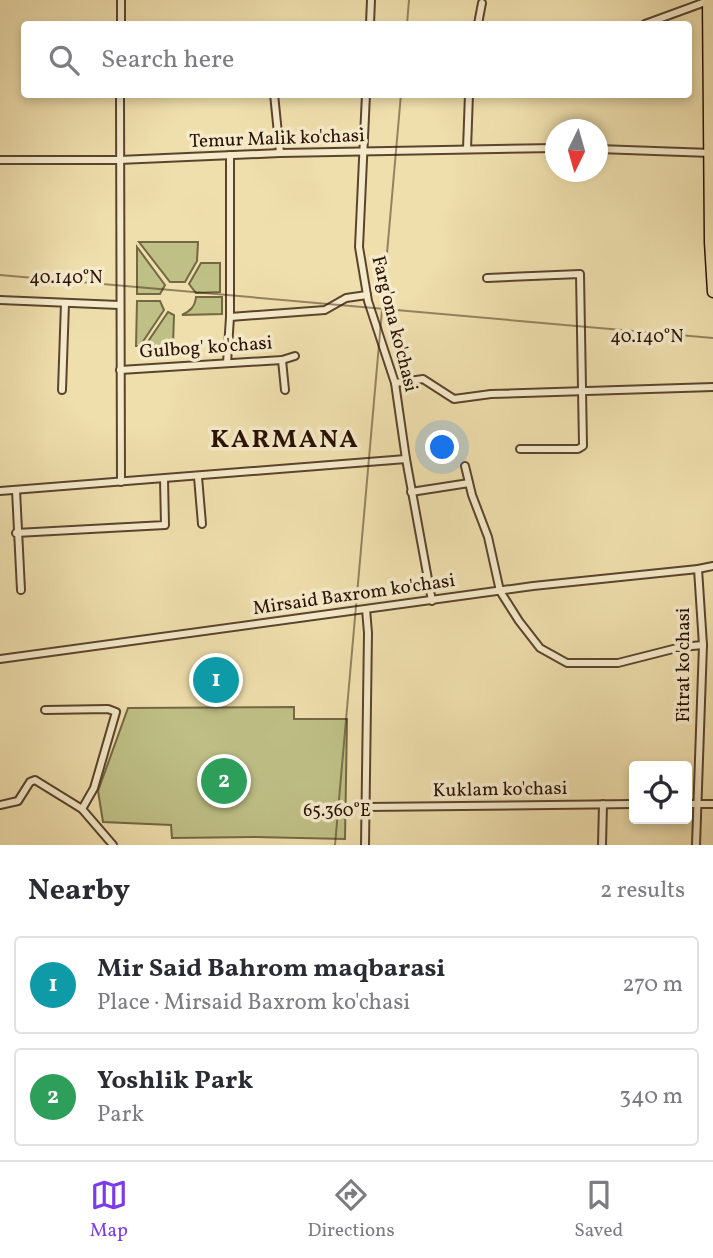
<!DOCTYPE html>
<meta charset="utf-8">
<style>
body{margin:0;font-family:Vollkorn,serif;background:#f2f2f3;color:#2b2b33}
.controls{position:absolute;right:21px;bottom:21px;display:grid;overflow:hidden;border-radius:7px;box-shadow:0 4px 10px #0003}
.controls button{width:63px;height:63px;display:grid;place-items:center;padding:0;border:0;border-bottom:2px solid #e1e1e2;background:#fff;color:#2b2b33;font:35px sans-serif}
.compass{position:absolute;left:545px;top:119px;width:63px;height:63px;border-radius:50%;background:#fff;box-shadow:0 4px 10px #0003;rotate:185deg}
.you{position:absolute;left:443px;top:448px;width:24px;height:24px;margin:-18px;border:5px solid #fff;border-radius:50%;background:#1a73e8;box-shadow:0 0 0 10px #1a73e833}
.badge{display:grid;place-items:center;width:46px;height:46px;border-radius:50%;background:#7c3aed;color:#fff;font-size:23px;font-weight:700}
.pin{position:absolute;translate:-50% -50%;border:4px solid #fff;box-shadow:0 2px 7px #0006}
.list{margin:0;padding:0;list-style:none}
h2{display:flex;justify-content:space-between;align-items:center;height:91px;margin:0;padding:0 28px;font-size:30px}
h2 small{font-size:23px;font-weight:400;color:#7c7c81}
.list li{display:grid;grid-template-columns:46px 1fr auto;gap:21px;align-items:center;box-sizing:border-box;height:98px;margin:0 14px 14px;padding:0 14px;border:2px solid #e1e1e2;border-radius:7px}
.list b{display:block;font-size:26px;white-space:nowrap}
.list p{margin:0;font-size:23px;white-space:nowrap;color:#7c7c81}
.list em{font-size:23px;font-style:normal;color:#7c7c81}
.icon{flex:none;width:38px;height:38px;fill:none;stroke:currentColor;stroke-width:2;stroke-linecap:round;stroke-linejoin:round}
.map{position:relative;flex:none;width:713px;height:845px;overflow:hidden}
.search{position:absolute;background:#fff;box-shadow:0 4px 10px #0003;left:21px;right:21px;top:21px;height:77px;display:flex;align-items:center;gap:18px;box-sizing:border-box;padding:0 24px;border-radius:7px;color:#7c7c81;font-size:26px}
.sheet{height:315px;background:#fff}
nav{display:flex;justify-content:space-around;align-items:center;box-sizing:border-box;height:98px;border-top:2px solid #e1e1e2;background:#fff;font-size:19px;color:#7c7c81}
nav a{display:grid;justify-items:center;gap:4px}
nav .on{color:#7c3aed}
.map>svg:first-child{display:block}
.green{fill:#bfc086;stroke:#746844;stroke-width:2}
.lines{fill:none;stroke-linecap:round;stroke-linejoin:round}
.minor-casing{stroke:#5a442e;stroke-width:10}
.primary-casing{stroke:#291103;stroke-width:13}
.minor{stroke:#f5eaca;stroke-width:6}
.primary{stroke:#efdfad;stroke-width:10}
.ticks{fill:none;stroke:#291103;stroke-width:2;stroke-opacity:0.45}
.labels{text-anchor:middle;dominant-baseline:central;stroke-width:7;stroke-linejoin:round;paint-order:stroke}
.street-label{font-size:19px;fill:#291103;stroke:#f5eaca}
.district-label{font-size:26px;font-weight:bold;letter-spacing:2px;fill:#291103;stroke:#f5eaca}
.ticks-label{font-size:18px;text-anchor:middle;fill:#291103;stroke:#f5eaca;stroke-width:7;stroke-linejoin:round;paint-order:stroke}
</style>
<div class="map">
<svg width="713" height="845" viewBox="0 0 713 845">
<rect width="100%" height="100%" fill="#efdfad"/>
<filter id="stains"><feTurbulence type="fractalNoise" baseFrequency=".00286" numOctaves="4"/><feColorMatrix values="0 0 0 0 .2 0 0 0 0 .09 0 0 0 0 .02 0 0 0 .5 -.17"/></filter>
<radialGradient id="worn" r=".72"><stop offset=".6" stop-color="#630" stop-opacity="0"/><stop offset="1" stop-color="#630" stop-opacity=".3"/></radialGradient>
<g class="green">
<polygon points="139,242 198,242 197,261 185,282 170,282"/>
<polygon points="137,247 165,285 160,294 137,294"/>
<polygon points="201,263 220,263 220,292 196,293 189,284"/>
<path d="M196 297H222V314L182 315C190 311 195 307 196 297Z"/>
<polygon points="137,301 160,301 164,310 140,346 136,346"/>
<polygon points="168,312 174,315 173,345 145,346"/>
<polygon points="294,707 294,719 347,719 345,839 255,837 172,838 171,825 103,822 98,791 128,708"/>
</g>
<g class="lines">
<g class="minor-casing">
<g id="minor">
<polyline points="121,24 121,0"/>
<polyline points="370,24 371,0"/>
<polyline points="478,24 482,3"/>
<polyline points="645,24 708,1"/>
<polyline points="120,94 121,482"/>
<polyline points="274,94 280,153"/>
<polyline points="366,94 359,247 368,301 395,383 406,459 432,601"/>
<polyline points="467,149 469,94"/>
<polyline points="598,149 711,153"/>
<polyline points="0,160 119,160 280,153 556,148"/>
<polyline points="487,278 580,274 583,446 578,449 520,449"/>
<polyline points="0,300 119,305"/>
<polyline points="230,317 325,310 346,298 367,295"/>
<polyline points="282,360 285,390"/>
<polyline points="227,363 230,317 230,155"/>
<polyline points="120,370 282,360 295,356"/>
<polyline points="395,383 423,379 454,399 491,394 713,387"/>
<polyline points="62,390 65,303"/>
<polyline points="465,466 472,495 488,537 500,591 519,621 540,648 567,663 618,663 681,647 703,645"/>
<polyline points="198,477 202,524"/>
<polyline points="16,490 21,590"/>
<polyline points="0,491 406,459"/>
<polyline points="411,492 469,483"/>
<polyline points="16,533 165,525 164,479"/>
<polyline points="0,659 533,586 698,569 713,566"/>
<polyline points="45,710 108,709 116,712 94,788 82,809"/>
<polyline points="687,804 713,804"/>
<polyline points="0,805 18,801 30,782 35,780 82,809 113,845"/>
<polyline points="366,807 634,804"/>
<polyline points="365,845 368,633 366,609"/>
<polyline points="602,845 603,804"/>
<polyline points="696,845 703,645 698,569"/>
</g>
</g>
<g class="primary-casing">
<polyline id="primary" points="708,0 710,242 713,292"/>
</g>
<use href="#minor" class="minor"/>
<use href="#primary" class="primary"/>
</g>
<path class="ticks" d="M407 24 409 0M0 275 713 338M335 845 401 94"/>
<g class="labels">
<g class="street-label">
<text transform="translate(277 139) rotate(-2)">Temur Malik ko'chasi</text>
<text transform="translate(394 324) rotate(76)">Farg'ona ko'chasi</text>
<text transform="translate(206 348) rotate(-4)">Gulbog' ko'chasi</text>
<text transform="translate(354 595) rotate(-8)">Mirsaid Baxrom ko'chasi</text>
<text transform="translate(684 665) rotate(-90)">Fitrat ko'chasi</text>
<text transform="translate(500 790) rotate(-1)">Kuklam ko'chasi</text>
</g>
<g class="district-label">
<text x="285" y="440">KARMANA</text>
</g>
</g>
<g class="ticks-label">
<text x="66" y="283">40.140°N</text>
<text x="647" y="342">40.140°N</text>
<text x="337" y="816">65.360°E</text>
</g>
<rect width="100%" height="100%" filter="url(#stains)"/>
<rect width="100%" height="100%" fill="url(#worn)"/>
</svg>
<div class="controls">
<button><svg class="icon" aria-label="locate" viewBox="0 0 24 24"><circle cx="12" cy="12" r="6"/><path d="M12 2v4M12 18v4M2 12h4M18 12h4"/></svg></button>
</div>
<svg class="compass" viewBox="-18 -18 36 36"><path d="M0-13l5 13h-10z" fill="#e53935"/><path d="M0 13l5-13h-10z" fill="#7c7c81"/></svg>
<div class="you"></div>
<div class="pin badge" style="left:216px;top:680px;background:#0f9aa8">1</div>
<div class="pin badge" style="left:224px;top:781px;background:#2e9e5b">2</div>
<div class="search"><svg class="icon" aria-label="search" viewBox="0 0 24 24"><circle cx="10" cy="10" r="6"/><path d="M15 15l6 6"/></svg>Search here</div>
</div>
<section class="sheet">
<h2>Nearby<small>2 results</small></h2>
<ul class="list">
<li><span class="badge" style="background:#0f9aa8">1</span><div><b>Mir Said Bahrom maqbarasi</b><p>Place · Mirsaid Baxrom ko'chasi</p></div><em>270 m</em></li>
<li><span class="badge" style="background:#2e9e5b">2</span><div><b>Yoshlik Park</b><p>Park</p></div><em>340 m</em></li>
</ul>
</section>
<nav>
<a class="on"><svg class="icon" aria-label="map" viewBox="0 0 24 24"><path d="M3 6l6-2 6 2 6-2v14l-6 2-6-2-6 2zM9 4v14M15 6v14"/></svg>Map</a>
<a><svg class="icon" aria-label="directions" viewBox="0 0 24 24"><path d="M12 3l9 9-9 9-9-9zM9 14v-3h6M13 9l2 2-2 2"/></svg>Directions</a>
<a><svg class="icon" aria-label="saved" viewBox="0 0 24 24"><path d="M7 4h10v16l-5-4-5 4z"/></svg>Saved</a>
</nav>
